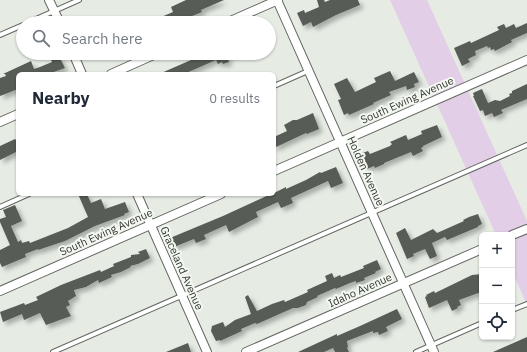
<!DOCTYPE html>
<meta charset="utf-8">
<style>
body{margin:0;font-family:"IBM Plex Sans",sans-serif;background:#f6f6f7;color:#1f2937}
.controls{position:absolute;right:12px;bottom:12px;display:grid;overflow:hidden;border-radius:6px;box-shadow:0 1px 3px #0004}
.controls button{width:36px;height:36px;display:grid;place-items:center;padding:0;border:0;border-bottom:1px solid #e0e1e3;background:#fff;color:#1f2937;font:20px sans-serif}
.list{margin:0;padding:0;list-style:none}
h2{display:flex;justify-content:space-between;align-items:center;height:52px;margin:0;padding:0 16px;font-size:17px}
h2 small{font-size:13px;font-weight:400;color:#747a83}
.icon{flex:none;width:22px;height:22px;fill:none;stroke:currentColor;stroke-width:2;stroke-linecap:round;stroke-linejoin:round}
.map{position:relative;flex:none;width:527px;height:352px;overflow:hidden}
.search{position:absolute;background:#fff;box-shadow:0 1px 3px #0004;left:16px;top:16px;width:260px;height:44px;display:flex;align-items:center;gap:10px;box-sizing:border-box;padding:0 14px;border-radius:22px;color:#747a83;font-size:15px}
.panel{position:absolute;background:#fff;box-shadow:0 1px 3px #0004;left:16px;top:72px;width:260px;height:124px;border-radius:6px}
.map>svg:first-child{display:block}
.green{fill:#e3cee8}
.building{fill:#585c56;filter:url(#shadow)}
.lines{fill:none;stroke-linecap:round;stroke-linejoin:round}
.lane-casing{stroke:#636761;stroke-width:6}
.street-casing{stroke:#636761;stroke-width:10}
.lane{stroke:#fff;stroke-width:4}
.street{stroke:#fff;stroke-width:8}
.labels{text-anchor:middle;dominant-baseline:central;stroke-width:4;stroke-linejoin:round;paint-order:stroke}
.street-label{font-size:11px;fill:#353634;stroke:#f3f8f1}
</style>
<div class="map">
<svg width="527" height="352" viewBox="0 0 527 352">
<defs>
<filter id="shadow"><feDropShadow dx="3.5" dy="3.5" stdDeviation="2" flood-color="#0004"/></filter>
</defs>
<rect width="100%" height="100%" fill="#e6ebe4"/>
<polygon class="green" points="390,0 427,0 527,221 527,305 512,271 512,235 496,235"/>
<g class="building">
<polygon points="186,0 224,0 201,10 202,12 175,23 147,23 173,12 171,7"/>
<polygon points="317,0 324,0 325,2 330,0 358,0 360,5 336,15 313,27 311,22 303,26 297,13 304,10 305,13 319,7"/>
<polygon points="527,23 527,33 511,40 512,42 495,51 494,49 491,50 490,47 488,48 487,46 475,51 476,55 468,59 470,62 462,66 454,48 470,41 471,43 499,30 497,27 504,24 506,28 514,24 516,28"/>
<polygon points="207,53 233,53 227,56 229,62 223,64 222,62 218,64 216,60 184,74 159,74"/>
<polygon points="59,56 65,68 48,74 18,74 18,89 0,96 0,78 6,76 5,74 3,74 31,61 34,69 40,67 52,62 51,60"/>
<polygon points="390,71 395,81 414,72 419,82 414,84 415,87 407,90 406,86 389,92 391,95 373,103 374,104 349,115 348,113 344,115 338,100 341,99 334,84 347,78 355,92 376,82 374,78"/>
<polygon points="527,84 527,99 501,110 503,113 494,117 492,113 485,116 483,110 480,111 473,96 474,96 473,93 482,89 488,103 495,100 500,101 510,96 509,94 512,93 512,91"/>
<polygon points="313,113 319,129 307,134 306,133 274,148 274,137 287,131 284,125 293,120 297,120"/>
<polygon points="437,125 442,137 423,146 423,147 421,148 423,151 413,156 411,152 384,163 384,164 375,168 374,166 367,169 360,154 368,151 370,154 390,146 392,144 390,142 406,135 408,140 422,134 421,131"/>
<polygon points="15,139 16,140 18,139 18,151 0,160 0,146"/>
<polygon points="336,167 343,183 331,188 328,181 291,198 293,203 281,208 278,202 256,212 258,217 229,232 226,225 204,235 206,239 196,243 194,239 174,247 170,238 223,216 271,194 274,194 274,193 286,187 286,189 306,180 320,172 321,173"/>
<polygon points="78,194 87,194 91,203 101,199 105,209 125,202 129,212 124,214 125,215 95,226 65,241 38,250 38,249 25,254 26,257 2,267 0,263 0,250 10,245 0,222 0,219 6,217 3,210 15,205 22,221 11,226 18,242 21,240 22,243 29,241 30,243 68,228 88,217"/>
<polygon points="478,214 482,224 478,226 478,227 447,240 445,237 432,243 437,256 430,259 425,249 413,254 414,256 407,259 396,233 405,228 411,240 433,229 437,233 464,221 463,220 469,217"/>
<polygon points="146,249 150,258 138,264 130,266 131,267 121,272 111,275 112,277 99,283 98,280 86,287 74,290 76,296 68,301 70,305 66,307 71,316 46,325 40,313 24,320 22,314 3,322 0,312 24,303 25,305 38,300 36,297 61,285 100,270 101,272 114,266 113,264 131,257 131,255 140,254 138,252"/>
<polygon points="377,260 381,269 375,272 376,273 364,278 365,280 356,283 356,281 350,283 336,289 335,288 317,296 318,297 307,302 306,305 298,308 293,308 257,324 255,323 241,329 242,331 220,341 220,340 216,341 211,331 212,326 223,322 225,327 235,320 251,314 245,297 248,295 257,311 272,304 284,300 285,302 308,292 307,290 327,281 325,276 332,273 334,278 340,275 341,277 364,268 363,266"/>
<polygon points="482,274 482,286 479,287 481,292 459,300 461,305 457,307 458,308 452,311 447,300 429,308 425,297 427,296 426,295 434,291 435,293 472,275"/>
<polygon points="397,309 402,319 386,327 388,331 379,335 378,332 373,333 373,331 347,341 348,347 347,348 349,352 335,352 333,348 324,352 298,352 337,334 337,336 360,326"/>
<polygon points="527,337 527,352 493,352"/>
<polygon points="188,343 191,352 166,352"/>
</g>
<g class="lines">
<g class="lane-casing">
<g id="lane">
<polyline points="27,23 79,0"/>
<polyline points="0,35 23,25"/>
<polyline points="274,86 308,71"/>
<polyline points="0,207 29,194"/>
<polyline points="512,310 527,304"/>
<polyline points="53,352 527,145"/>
<polyline points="416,352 482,323"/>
</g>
</g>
<g class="street-casing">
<g id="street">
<polyline points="49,0 60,23"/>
<polyline points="277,0 434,352"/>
<polyline points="226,23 278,0"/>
<polyline points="73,53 82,74"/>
<polyline points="111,74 158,53"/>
<polyline points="0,122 18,114"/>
<polyline points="274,171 527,60"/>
<polyline points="137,194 207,352"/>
<polyline points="512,235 527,229"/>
<polyline points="0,291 221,194"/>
<polyline points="246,352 482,249"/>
</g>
</g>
<use href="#lane" class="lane"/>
<use href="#street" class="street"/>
</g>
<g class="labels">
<g class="street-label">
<text transform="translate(407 100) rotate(-24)">South Ewing Avenue</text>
<text transform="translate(366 171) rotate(66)">Holden Avenue</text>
<text transform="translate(106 232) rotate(-24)">South Ewing Avenue</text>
<text transform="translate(182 268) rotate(66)">Graceland Avenue</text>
<text transform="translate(360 290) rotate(-24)">Idaho Avenue</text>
</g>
</g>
</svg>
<div class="controls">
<button>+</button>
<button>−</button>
<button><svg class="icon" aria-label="locate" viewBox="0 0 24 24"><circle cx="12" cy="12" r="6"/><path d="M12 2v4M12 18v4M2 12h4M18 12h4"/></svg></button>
</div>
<div class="search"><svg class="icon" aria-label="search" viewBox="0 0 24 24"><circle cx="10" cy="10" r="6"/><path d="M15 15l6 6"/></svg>Search here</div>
<section class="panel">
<h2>Nearby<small>0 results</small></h2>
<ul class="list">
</ul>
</section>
</div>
